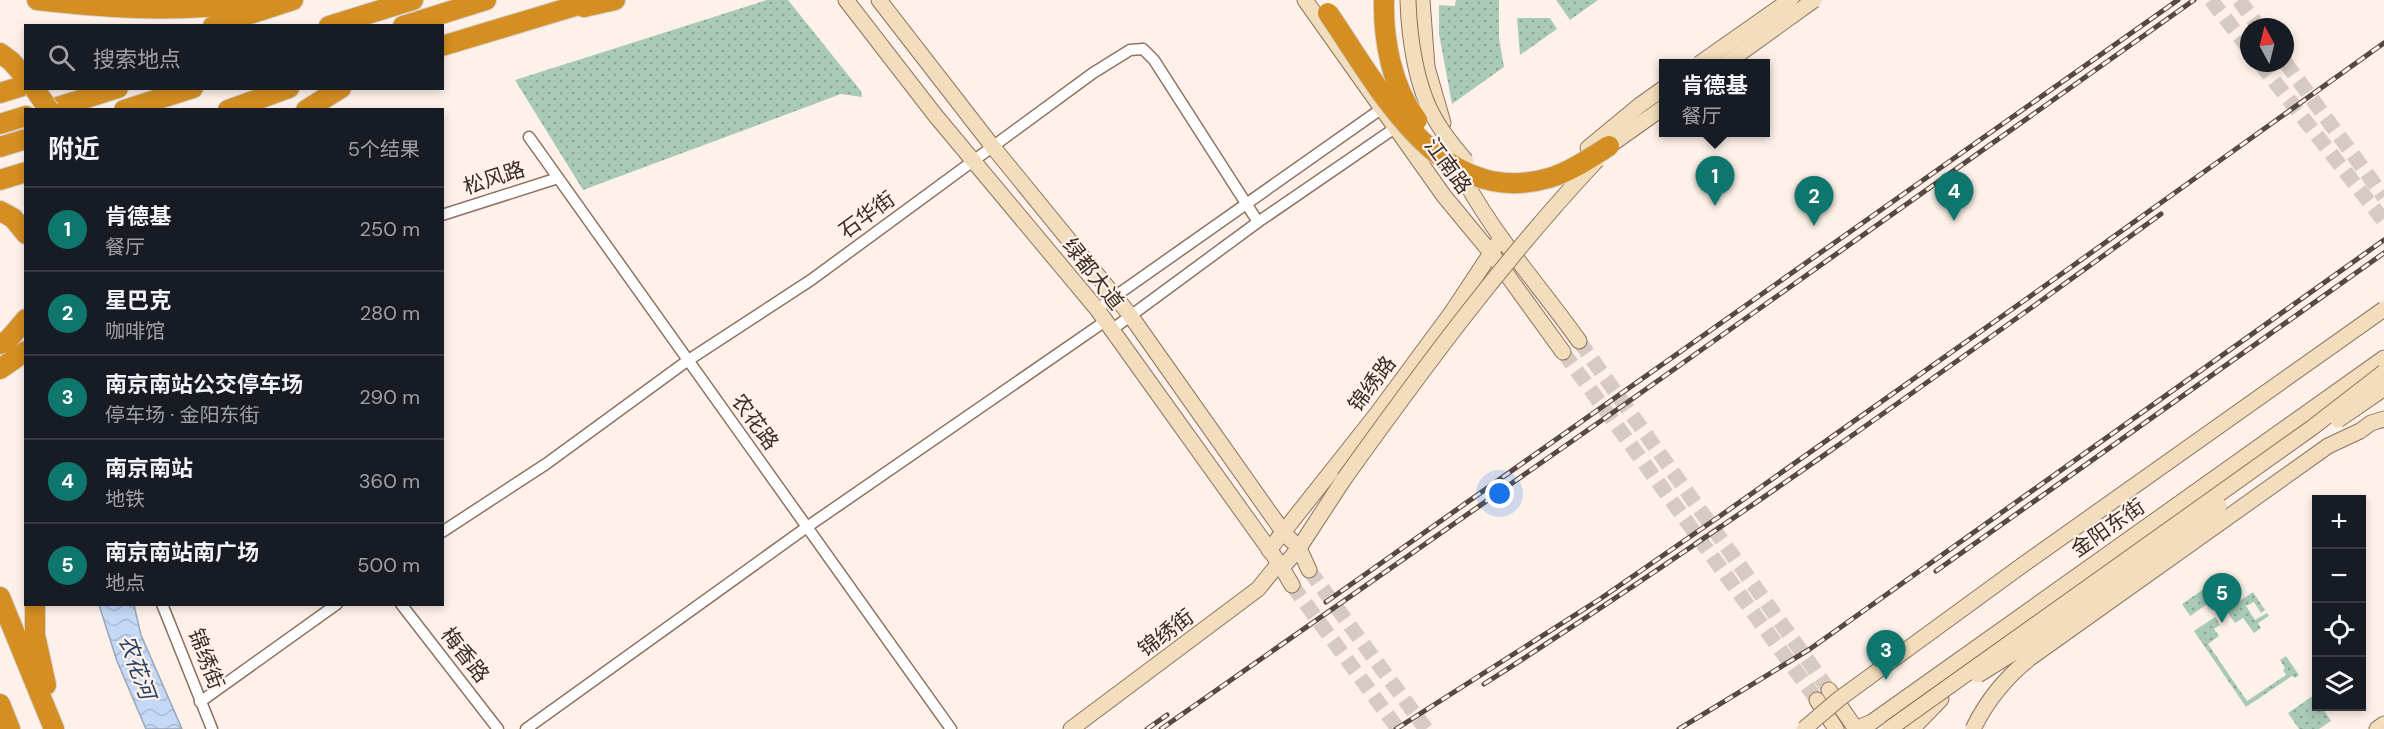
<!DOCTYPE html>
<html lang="zh">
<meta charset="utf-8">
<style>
body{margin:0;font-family:"DM Sans","Noto Sans SC",sans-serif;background:#20242c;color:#f1f3f6}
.controls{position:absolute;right:18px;bottom:18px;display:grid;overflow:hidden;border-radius:0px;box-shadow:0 3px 9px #0003}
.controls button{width:54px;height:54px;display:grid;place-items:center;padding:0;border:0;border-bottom:2px solid #363941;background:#171b24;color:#f1f3f6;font:30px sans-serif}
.compass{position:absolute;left:2240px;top:18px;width:54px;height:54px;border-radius:50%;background:#171b24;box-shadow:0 3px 9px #0003;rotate:353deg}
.you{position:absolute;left:1500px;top:494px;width:21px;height:21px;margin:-15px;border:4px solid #fff;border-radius:50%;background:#1a73e8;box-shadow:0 0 0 9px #1a73e833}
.badge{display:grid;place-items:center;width:39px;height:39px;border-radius:50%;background:#0f766e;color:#fff;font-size:20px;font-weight:700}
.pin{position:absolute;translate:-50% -50px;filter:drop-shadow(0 2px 3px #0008)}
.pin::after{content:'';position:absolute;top:32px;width:21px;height:18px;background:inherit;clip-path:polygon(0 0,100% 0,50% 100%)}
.popup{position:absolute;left:1659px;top:59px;width:111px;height:78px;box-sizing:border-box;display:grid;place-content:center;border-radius:0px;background:#171b24;filter:drop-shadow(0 2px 4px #0005);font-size:20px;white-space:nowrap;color:#9ea1a6}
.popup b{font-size:22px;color:#f1f3f6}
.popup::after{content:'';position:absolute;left:50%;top:100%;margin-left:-12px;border:12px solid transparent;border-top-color:#171b24}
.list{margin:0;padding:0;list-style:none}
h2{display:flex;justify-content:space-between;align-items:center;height:78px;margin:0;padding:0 24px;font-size:26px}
h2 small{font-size:20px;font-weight:400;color:#9ea1a6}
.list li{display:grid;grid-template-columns:39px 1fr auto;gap:18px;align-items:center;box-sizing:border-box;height:84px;padding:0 24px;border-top:2px solid #363941}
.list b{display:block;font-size:22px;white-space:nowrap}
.list p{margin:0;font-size:20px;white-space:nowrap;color:#9ea1a6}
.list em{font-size:20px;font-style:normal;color:#9ea1a6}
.icon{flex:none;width:33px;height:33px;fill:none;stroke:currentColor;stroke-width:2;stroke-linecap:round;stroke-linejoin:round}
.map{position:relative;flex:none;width:2384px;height:729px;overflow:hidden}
.search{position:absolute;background:#171b24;box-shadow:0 3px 9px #0003;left:24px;top:24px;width:420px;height:66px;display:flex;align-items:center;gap:15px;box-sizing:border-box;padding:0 21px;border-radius:0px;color:#9ea1a6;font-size:22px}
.panel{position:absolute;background:#171b24;box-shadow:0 3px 9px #0003;left:24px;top:108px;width:420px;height:498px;border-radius:0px}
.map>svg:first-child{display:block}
.grass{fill:url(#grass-dots)}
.water{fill:url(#water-waves);stroke:#9aa5b7;stroke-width:1.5}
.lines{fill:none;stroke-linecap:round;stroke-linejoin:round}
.secondary-tunnel{stroke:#d6cac2;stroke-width:15;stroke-dasharray:15 8;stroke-linecap:butt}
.street-casing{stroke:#8f7360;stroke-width:13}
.secondary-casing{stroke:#8f7360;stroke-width:17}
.highway-casing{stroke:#d3d1cf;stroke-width:22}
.street{stroke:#fff;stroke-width:10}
.secondary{stroke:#f2ddbc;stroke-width:15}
.highway{stroke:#d48e21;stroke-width:20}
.rail-casing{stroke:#554941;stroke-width:5}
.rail{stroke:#fef1e9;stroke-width:3;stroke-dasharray:9;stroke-linecap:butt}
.secondary-bridge-casing{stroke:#8f7360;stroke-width:17;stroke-linecap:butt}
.highway-bridge-casing{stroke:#d3d1cf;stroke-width:22;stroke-linecap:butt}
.secondary-bridge{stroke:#f2ddbc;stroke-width:15}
.highway-bridge{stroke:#d48e21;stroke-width:20}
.labels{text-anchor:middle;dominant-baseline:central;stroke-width:4.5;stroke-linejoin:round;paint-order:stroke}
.street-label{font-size:21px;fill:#382c24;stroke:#fef1e9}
.water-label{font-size:22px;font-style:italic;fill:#243f67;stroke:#fef1e9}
</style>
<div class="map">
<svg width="2384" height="729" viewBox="0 0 2384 729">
<defs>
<pattern id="grass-dots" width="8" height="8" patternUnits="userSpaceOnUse" patternTransform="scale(1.5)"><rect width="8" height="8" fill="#aacab8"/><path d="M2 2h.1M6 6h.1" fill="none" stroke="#8ba495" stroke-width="1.8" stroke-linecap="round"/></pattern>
<pattern id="water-waves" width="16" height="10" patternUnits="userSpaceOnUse" patternTransform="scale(1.5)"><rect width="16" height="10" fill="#c4d9f6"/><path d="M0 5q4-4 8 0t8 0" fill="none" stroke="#a9bad3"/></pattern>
</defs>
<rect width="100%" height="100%" fill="#fef1e9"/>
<g class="grass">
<polygon points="767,0 788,0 861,91 862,97 841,94 583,190 515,80"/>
<polygon points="1456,0 1499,0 1499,38 1504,67 1452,104 1439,34 1439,5 1455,6"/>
<polygon points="1556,0 1598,0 1570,20"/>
<polygon points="1517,18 1550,18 1557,29 1520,55"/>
<polygon points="2217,580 2225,592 2190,616 2182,604"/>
<polygon points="2253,592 2265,610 2261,613 2254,602 2246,606 2255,620 2267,613 2269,616 2258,623 2261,628 2254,633 2243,618 2235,623 2226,610"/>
<polygon points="2215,617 2220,625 2214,629 2219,636 2208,644 2247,701 2286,675 2283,670 2285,668 2280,660 2286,656 2299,675 2295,678 2292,676 2246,707 2194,631"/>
<polygon points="2314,695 2316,699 2316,706 2322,707 2331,721 2319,729 2299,729 2288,713"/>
</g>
<polygon class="water" points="99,605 134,605 141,635 182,729 146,729 117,661"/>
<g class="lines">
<g class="secondary-tunnel">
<polyline points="2211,0 2249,49"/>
<polyline points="2239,0 2259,27"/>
<polyline points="2285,62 2384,197"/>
<polyline points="2260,63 2384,221"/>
<polyline points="1579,341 1829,690"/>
<polyline points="1563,352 1817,700"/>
<polyline points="1309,570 1426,729"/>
<polyline points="1292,585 1398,729"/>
</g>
<g class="street-casing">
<g id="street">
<polyline points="529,137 951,729"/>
<polyline points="442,215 558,178"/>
<polyline points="1097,309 1381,109"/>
<polyline points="1110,331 1258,222 1395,128"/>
<polyline points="442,532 546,464 687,361 811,280 1093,73 1130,50 1143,49 1154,60 1258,222"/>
<polyline points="162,604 212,729"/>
<polyline points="401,604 498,729"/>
<polyline points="200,702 337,604"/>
<polyline points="526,729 807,527 1104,322"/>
</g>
</g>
<g class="secondary-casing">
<g id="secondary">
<polyline points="846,0 935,115 1097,309 1279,563 1292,585"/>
<polyline points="879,0 993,147 1130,315 1284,533 1299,548 1309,570"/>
<polyline points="1305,0 1444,196 1492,254 1563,352"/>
<polyline points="1422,0 1427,67 1443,123"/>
<polyline points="1609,146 1664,107"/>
<polyline points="1588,148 1640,105 1664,88"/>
<path d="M1456 163C1486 227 1538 283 1579 341"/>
<polyline points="2360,431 2371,423 2384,419"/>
<polyline points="1269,550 1376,415 1452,312 1501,238"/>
<polyline points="1282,568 1299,548 1344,479"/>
<polyline points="1829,690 1856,729"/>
<polyline points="1817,700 1836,729"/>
<polyline points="1071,729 1258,589 1279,563"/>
<polyline points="1855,729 1872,722 2384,358"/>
<polyline points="1912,729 1941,699"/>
<polyline points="2377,729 2384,724"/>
</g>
</g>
<g class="highway-casing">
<g id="highway">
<path d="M37 0C108 8 186 14 257 0"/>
<polyline points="584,7 615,0"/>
<polyline points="213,26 293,0"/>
<polyline points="329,26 413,0"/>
<polyline points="403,26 486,0"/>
<polyline points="442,46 595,0"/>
<polyline points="0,53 11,61 26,78"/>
<polyline points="0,93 26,85"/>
<polyline points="48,110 118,88"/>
<polyline points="124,110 193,88"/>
<polyline points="228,110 289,88"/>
<polyline points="306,110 341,88"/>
<polyline points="0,124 26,116"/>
<polyline points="0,147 26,139"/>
<polyline points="0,180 26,172"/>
<polyline points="0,211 13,218 26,234"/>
<polyline points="0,344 8,340 26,319"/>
<polyline points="0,369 26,351"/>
<polyline points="0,597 54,729"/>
<polyline points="35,604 35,635 46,685"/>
<polyline points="0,704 10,729"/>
</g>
</g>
<use href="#street" class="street"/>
<use href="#secondary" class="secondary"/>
<use href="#highway" class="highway"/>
<g class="rail-casing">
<g id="rail">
<polyline points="1936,571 2384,253"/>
<polyline points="1326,602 2178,0"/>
<path d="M1484 684C1715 536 1939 375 2161 214"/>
<polyline points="1147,729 1167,715"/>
<polyline points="1161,729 1635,397 2194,0"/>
<polyline points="1396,729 1600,599 1720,516 2025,300 2384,43"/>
<polyline points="1679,729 1810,649 2384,240"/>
</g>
</g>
<use href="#rail" class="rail"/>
<g class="secondary-bridge-casing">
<g id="secondary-bridge">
<path d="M1408 0C1409 37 1416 87 1435 119 1443 134 1455 148 1466 161"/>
<polyline points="1699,64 1790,0"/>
<polyline points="1725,64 1814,0"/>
<polyline points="2338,420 2383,389"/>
<path d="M1344 479C1423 369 1504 259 1597 160"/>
<polyline points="1978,675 2023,647 2219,506"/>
<polyline points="1804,729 1839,699 2024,564 2384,309"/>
<polyline points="1889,729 2313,427 2384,372"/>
<path d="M1973 729C1987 700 2005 678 2030 658L2328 446 2360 431"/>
</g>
</g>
<g class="highway-bridge-casing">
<g id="highway-bridge">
<path d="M1384 0C1383 40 1392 88 1417 120"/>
<path d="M1328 13C1379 87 1439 210 1549 178 1570 172 1590 158 1609 146"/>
<polyline points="34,88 49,110"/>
</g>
</g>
<use href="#secondary-bridge" class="secondary-bridge"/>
<use href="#highway-bridge" class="highway-bridge"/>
</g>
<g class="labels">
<g class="street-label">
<text transform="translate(1448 166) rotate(54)">江南路</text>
<text transform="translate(494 178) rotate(-18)">松风路</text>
<text transform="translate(867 215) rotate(-36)">石华街</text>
<text transform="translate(1093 274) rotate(52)">绿都大道</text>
<text transform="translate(1372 384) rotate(-53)">锦绣路</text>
<text transform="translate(755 422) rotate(54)">农花路</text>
<text transform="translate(2108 528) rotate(-35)">金阳东街</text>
<text transform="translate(1166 633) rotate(-37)">锦绣街</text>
<text transform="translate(465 655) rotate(52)">梅香路</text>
<text transform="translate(206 659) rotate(69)">锦绣街</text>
</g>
<g class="water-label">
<text transform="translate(137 667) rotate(70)">农花河</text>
</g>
</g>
</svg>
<div class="controls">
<button>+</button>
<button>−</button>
<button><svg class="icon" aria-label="locate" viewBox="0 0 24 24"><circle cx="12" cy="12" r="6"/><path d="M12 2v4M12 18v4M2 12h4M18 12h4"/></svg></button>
<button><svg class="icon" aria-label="layers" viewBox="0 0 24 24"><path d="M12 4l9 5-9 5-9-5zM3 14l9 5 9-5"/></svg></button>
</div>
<svg class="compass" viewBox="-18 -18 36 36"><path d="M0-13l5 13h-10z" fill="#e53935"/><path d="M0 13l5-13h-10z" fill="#9ea1a6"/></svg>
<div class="you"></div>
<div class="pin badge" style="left:1715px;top:206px">1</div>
<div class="popup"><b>肯德基</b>餐厅</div>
<div class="pin badge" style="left:1814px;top:226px">2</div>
<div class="pin badge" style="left:1886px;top:680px">3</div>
<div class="pin badge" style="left:1954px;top:221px">4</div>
<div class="pin badge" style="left:2222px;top:623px">5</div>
<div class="search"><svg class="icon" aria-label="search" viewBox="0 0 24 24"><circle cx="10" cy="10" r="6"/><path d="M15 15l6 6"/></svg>搜索地点</div>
<section class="panel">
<h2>附近<small>5个结果</small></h2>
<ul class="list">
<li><span class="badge">1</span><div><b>肯德基</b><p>餐厅</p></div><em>250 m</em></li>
<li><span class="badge">2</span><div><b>星巴克</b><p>咖啡馆</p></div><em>280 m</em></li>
<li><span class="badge">3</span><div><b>南京南站公交停车场</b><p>停车场 · 金阳东街</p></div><em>290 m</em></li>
<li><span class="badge">4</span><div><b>南京南站</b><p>地铁</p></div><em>360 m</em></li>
<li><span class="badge">5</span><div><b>南京南站南广场</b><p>地点</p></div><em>500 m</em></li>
</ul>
</section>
</div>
